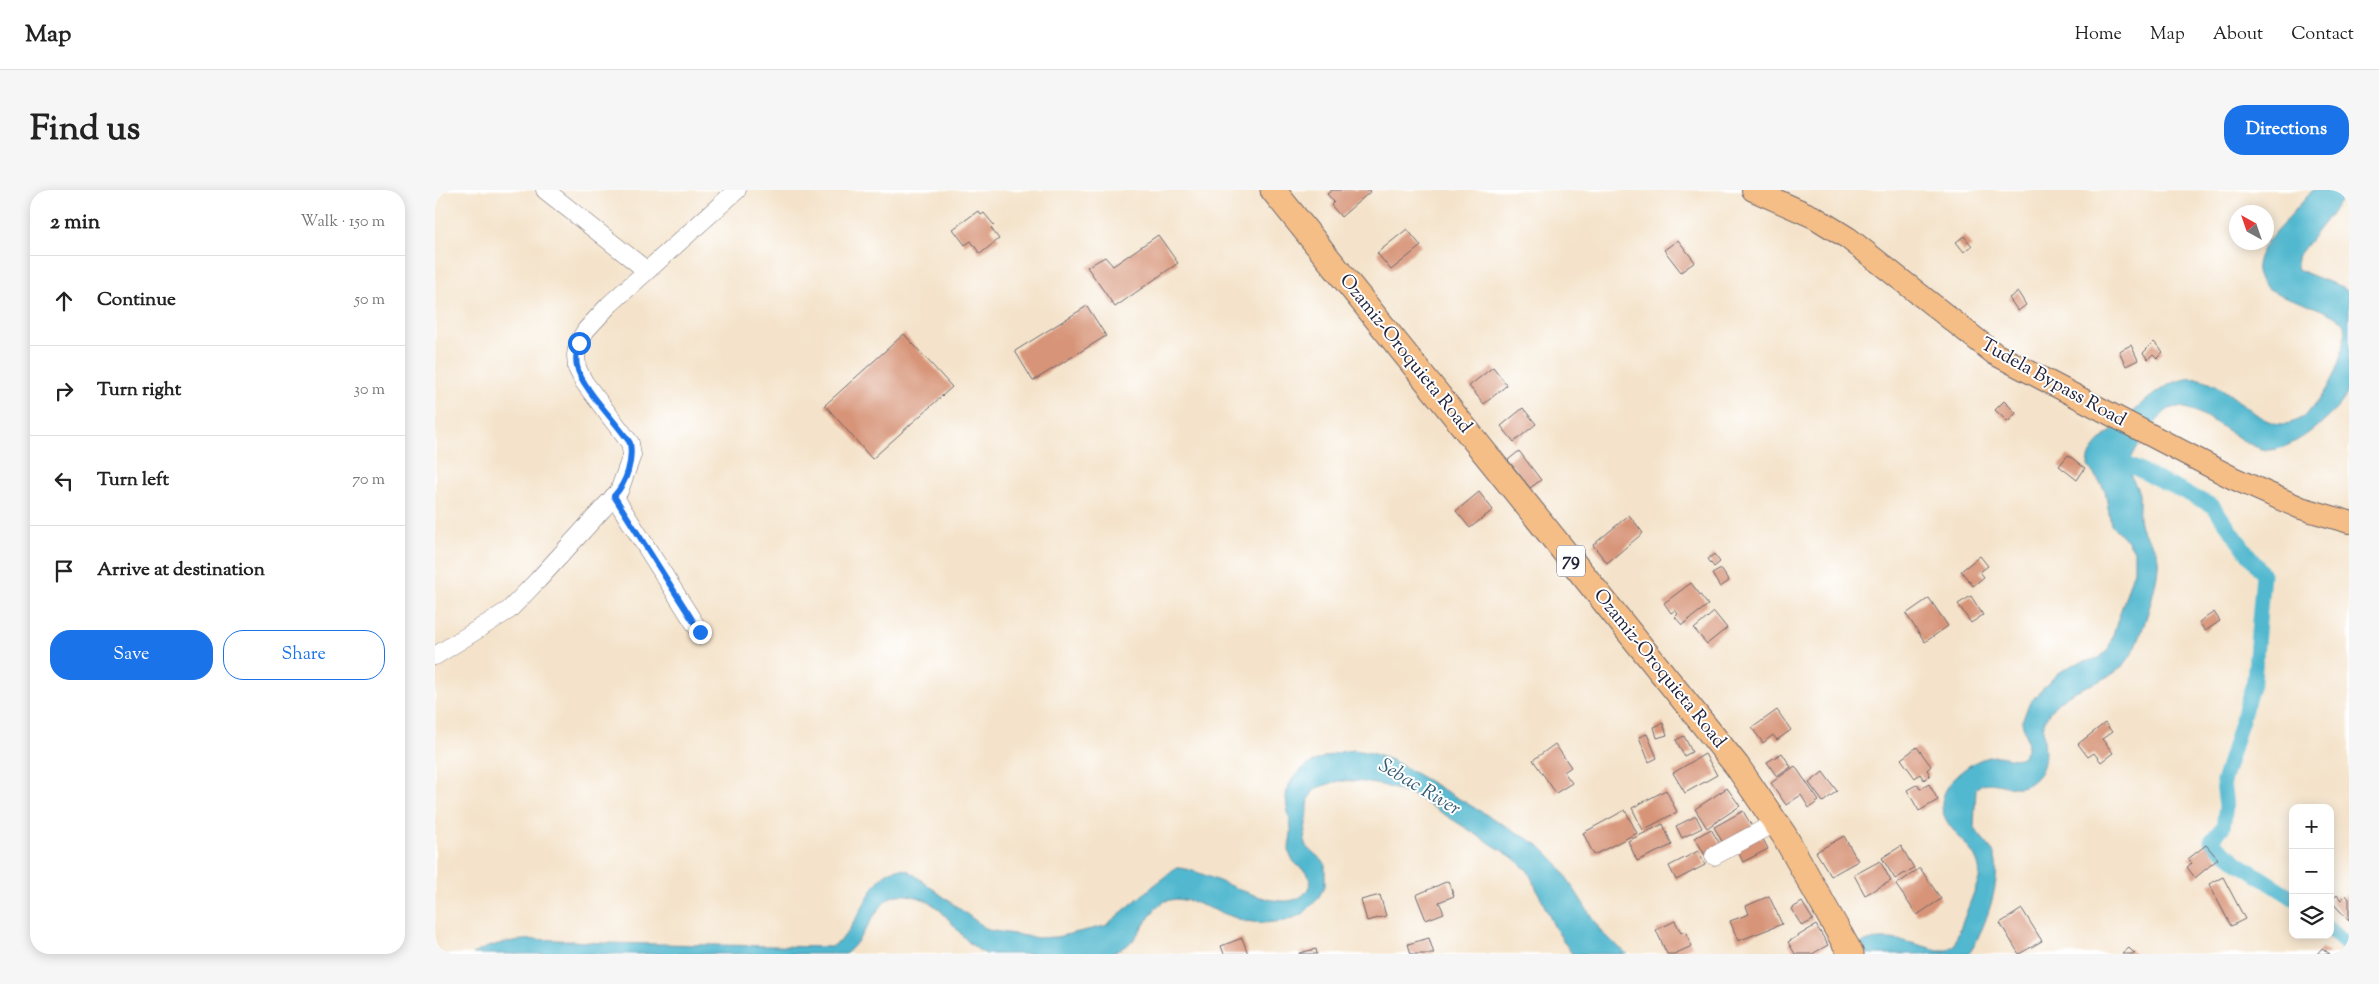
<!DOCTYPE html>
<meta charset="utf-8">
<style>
body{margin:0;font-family:"Sorts Mill Goudy",serif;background:#f6f6f6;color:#222}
.controls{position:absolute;right:15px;bottom:15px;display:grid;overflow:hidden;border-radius:10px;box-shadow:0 2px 12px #0003}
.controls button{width:45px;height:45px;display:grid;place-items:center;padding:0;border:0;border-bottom:1px solid #e0e0e0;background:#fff;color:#222;font:25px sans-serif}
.compass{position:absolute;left:1794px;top:15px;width:45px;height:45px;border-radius:50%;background:#fff;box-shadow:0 2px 12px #0003;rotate:320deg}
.stop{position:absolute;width:15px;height:15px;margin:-11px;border:4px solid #1a73e8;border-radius:50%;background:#fff}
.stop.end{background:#1a73e8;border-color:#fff;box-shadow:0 1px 5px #0008}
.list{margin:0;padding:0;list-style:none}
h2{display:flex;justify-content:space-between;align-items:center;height:65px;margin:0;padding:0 20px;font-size:21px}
h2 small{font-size:16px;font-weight:400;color:#767676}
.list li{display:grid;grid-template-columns:32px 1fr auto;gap:15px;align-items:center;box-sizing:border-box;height:90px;padding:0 20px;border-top:1px solid #e0e0e0}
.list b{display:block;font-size:19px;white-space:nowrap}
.list em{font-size:16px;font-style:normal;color:#767676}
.actions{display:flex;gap:10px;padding:15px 20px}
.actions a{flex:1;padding:11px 0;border:1px solid #1a73e8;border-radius:20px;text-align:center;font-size:18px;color:#1a73e8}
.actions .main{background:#1a73e8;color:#fff}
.icon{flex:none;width:28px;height:28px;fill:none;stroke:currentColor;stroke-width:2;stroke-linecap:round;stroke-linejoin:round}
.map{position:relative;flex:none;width:1914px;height:764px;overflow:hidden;border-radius:20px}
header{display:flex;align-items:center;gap:30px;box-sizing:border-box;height:70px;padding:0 25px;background:#fff;border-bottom:1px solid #e0e0e0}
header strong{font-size:24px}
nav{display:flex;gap:28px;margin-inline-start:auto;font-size:18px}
.intro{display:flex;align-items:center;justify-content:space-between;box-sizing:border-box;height:120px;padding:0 30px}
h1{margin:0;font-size:35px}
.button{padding:12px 22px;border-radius:20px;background:#1a73e8;color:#fff;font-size:18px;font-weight:700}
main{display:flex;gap:30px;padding:0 30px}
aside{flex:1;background:#fff;border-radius:20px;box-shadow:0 2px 12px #0003}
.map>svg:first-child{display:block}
.water{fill:#51b8cf;stroke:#3a6d85}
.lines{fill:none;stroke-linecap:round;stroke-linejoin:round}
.canal{stroke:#51b8cf;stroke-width:15}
.building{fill:#d79478}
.minor-casing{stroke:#6c666d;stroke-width:19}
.major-casing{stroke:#6c666d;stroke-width:24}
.highway-casing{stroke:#6c666d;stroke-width:27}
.minor{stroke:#fff;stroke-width:18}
.major{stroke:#f6be87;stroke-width:22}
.highway{stroke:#f6be87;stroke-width:25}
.route{stroke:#1a73e8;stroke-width:6}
.labels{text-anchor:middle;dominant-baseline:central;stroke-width:4;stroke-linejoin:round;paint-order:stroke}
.shield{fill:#fff;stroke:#646476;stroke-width:1}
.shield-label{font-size:18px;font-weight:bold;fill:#22223b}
.street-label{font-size:19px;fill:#22223b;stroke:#fff}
.water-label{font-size:20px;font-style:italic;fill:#355e76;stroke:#fff}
</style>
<header>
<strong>Map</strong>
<nav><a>Home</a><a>Map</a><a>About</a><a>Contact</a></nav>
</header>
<div class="intro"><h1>Find us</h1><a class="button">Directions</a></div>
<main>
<aside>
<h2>2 min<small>Walk · 150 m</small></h2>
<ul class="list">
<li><svg class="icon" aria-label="ahead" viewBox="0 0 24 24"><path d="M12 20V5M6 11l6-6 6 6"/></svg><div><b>Continue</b></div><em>50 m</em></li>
<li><svg class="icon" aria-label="right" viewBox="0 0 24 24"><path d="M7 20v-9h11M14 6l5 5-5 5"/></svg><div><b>Turn right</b></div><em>30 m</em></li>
<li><svg class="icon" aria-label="left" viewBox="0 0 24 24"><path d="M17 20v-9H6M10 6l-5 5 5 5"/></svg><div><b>Turn left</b></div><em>70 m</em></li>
<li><svg class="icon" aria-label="arrive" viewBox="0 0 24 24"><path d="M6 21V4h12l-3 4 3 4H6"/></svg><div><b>Arrive at destination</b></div></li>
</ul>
<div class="actions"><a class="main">Save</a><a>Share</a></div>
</aside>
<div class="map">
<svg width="1914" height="764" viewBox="0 0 1914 764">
<rect width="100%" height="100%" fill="#fff"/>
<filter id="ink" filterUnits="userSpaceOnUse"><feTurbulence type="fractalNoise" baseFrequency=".02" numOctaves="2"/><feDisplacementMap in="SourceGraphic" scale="10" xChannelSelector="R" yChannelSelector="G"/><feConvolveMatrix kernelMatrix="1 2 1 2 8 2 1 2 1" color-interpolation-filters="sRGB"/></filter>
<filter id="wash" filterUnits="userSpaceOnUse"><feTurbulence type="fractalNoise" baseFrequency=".0096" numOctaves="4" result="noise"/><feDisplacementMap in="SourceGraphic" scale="20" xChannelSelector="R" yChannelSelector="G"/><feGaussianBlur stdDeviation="1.12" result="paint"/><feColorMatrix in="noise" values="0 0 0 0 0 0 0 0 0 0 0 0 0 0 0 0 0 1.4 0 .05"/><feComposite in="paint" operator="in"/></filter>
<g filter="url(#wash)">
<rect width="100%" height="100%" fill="#f4e3ca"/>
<g class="water">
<path d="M1878 0H1914L1866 62 1862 67V78L1866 81 1907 97 1914 102C1914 127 1914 152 1914 177 1914 184 1914 195 1913 201 1908 215 1894 226 1884 235 1870 246 1851 260 1833 260 1805 259 1754 200 1730 222 1720 232 1694 264 1694 277 1694 287 1702 294 1704 304 1705 314 1702 327 1706 337 1710 348 1722 355 1723 369 1725 387 1708 443 1699 460 1678 502 1633 488 1611 528 1602 545 1622 574 1595 593 1577 606 1554 583 1541 599L1539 636C1544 648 1557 655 1560 668 1567 692 1548 745 1533 764H1404C1445 740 1460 749 1503 760H1512L1519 755 1544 689C1551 652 1486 636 1514 595 1523 581 1545 566 1562 566 1572 566 1580 572 1588 566 1598 554 1589 544 1587 531L1595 512 1622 484 1637 475 1664 468 1673 460 1699 380V361L1693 351 1676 335 1670 300 1653 276C1653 256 1674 244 1687 232 1709 213 1739 179 1772 191 1786 196 1800 209 1813 218 1822 225 1834 234 1847 234 1881 235 1914 167 1909 135 1885 104 1791 114 1832 52Z"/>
<path d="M919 560 936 563 959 571 1105 656 1123 674 1167 743 1192 764H1137L1120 738 1093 681 1077 667 980 606 947 595 922 591H904L887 596 880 599 874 608 869 650 871 656 890 673V696L882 710 868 724 850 731 828 733 809 731 756 711 741 709 730 711 720 719 697 752 677 764H551C520 750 513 712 477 706 472 705 467 704 462 705 443 707 429 752 410 764H38C77 742 125 751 167 753L395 757C426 746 436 665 474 681L553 740 603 748 621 747 670 736 740 678C771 675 862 744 876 691 873 679 859 677 855 665 852 656 857 647 856 638 855 627 851 618 851 607 853 577 894 562 919 560Z"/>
</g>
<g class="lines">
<g class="canal">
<polyline points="1677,267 1778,316 1828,384 1819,490 1788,592 1791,616 1788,637 1776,651 1803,673 1858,708"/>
<polyline points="1895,739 1914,757"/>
</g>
</g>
<g id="blocks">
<g class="building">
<polygon points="897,0 934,0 936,1 906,27 896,15 899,12 892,4"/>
<polygon points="543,21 546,25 549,23 559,35 556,38 564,49 545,64 536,51 530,55 518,39"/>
<polygon points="972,39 986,56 956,80 942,63"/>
<polygon points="723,45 743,73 680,117 652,77 670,67 678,76"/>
<polygon points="1529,46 1537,56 1529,62 1521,52"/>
<polygon points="1243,50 1260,72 1246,82 1229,60"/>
<polygon points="1583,102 1591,115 1583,121 1574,108"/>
<polygon points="652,116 671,146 598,191 580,161"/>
<polygon points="469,144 517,197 437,269 390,215"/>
<polygon points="1719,152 1728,162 1722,168 1718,164 1713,169 1708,163"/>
<polygon points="1696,155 1703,170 1691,176 1684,161"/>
<polygon points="1058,177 1072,195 1049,214 1034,196"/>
<polygon points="1569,211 1581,223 1573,232 1560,220"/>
<polygon points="1088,218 1101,234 1079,252 1066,236"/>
<polygon points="1084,261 1106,290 1095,298 1073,270"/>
<polygon points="1633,265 1650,278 1642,290 1624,276"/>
<polygon points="1044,302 1058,320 1035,338 1021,321"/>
<polygon points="1194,325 1208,343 1172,373 1158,355"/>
<polygon points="1279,364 1285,372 1279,377 1273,369"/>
<polygon points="1545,366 1553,376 1545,382 1549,387 1538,396 1526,381"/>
<polygon points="1286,379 1294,391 1285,397 1277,384"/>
<polygon points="1256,393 1273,415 1247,435 1240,427 1243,424 1240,420 1236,423 1229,413"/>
<polygon points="1536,406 1548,425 1536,433 1523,414"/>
<polygon points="1494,408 1513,436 1490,452 1471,424"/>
<polygon points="1279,422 1292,438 1272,454 1259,439"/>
<polygon points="1779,422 1785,431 1770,441 1764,432"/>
<polygon points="1342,520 1356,540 1342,550 1338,545 1328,553 1317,538"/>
<polygon points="1228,533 1232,545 1222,548 1219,537"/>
<polygon points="1670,533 1677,542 1667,549 1678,563 1666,572 1659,563 1653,567 1643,554"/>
<polygon points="1212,544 1222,568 1214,572 1204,547"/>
<polygon points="1249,546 1257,562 1249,566 1241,550"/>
<polygon points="1120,554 1136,577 1129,582 1137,593 1121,603 1098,570"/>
<polygon points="1482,557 1496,576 1492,580 1495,585 1489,590 1485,584 1480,588 1466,569"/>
<polygon points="1347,563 1356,577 1342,587 1332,572"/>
<polygon points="1270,564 1282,585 1250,603 1238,583"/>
<polygon points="1360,576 1384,611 1374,618 1366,605 1351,615 1336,593"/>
<polygon points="1388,582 1402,601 1388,612 1374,593"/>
<polygon points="1483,594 1485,599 1494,594 1503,610 1484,621 1472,600"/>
<polygon points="1292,598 1305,616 1272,638 1260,619"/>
<polygon points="1231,600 1242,622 1208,640 1197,618"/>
<polygon points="1190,620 1202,643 1159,665 1148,643"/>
<polygon points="1308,621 1319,640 1290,657 1279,637"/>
<polygon points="1261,626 1267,638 1247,648 1241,636"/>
<polygon points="1228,634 1237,655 1202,671 1193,651"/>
<polygon points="1276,639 1286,656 1270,665 1260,648"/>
<polygon points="1326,645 1333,659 1308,672 1301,658"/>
<polygon points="1409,646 1423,671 1396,686 1381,662"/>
<polygon points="1771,655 1783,669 1760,688 1752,677 1757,673 1753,669"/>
<polygon points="1466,656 1479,678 1460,689 1447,668"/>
<polygon points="1263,661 1270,675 1241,690 1234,676"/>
<polygon points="1445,671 1456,691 1430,705 1419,685"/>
<polygon points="1485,678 1506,709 1482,725 1461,695"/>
<polygon points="1788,687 1810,729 1796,736 1774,694"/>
<polygon points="1013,691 1019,706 1004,712 1009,723 991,730 981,705"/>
<polygon points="945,705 951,726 932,731 926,710"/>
<polygon points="1902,705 1906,710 1911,705 1914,709 1914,731 1896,711"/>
<polygon points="1334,706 1347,734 1303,751 1295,731 1314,724 1311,716"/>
<polygon points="1367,712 1378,730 1367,736 1356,719"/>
<polygon points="1587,719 1607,751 1584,764 1565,733"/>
<polygon points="1240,731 1246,743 1250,741 1257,756 1239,764 1232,764 1221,740"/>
<polygon points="1381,735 1393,755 1377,764 1360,764 1353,752"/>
<polygon points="807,748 813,764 789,764 786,756"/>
<polygon points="994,748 999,764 976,764 973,754"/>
<polygon points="1694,758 1700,764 1687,764"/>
<polygon points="1887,758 1895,764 1882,764"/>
<polygon points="881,759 882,764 864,764 864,763"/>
</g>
</g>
</g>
<g filter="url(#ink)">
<use href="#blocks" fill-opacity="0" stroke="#6c666d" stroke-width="1"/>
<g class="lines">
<g class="minor-casing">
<g id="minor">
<polyline points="110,0 211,80"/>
<polyline points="179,306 265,442"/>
<polyline points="0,466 74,420 103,390 184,301 197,265 195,253 149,192 142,178 141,165 143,153 151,140 174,115 302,0"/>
<polyline points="1279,666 1340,633"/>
</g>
</g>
<g class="major-casing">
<polyline id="major" points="1318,0 1379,27 1413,48 1560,164 1798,288 1866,318 1914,332"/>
</g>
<g class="highway-casing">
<polyline id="highway" points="838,0 1302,576 1349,645 1416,764"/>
</g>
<use href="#minor" class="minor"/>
<use href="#major" class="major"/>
<use href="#highway" class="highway"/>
</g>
</g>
<g class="lines" filter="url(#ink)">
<path class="route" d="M144 153C142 161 140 168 142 176 145 196 183 234 195 253 198 271 192 292 179 306L265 442"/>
</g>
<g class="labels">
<rect class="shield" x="1122" y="355.5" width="28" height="31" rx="4"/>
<g class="shield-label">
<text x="1136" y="371">79</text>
</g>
<g class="street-label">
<text transform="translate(970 164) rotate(51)">Ozamiz-Oroquieta Road</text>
<text transform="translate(1618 193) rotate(29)">Tudela Bypass Road</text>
<text transform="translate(1224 479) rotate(51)">Ozamiz-Oroquieta Road</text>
</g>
<g class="water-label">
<text transform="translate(984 598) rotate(31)">Sebac River</text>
</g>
</g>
</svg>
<div class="controls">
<button>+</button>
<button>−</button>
<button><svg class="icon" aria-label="layers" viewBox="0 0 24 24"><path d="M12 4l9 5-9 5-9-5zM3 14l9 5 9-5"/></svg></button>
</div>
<svg class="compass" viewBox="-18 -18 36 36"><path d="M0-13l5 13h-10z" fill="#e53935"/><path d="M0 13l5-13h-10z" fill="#767676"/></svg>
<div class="stop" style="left:144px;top:153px"></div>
<div class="stop end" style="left:265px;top:442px"></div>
</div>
</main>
